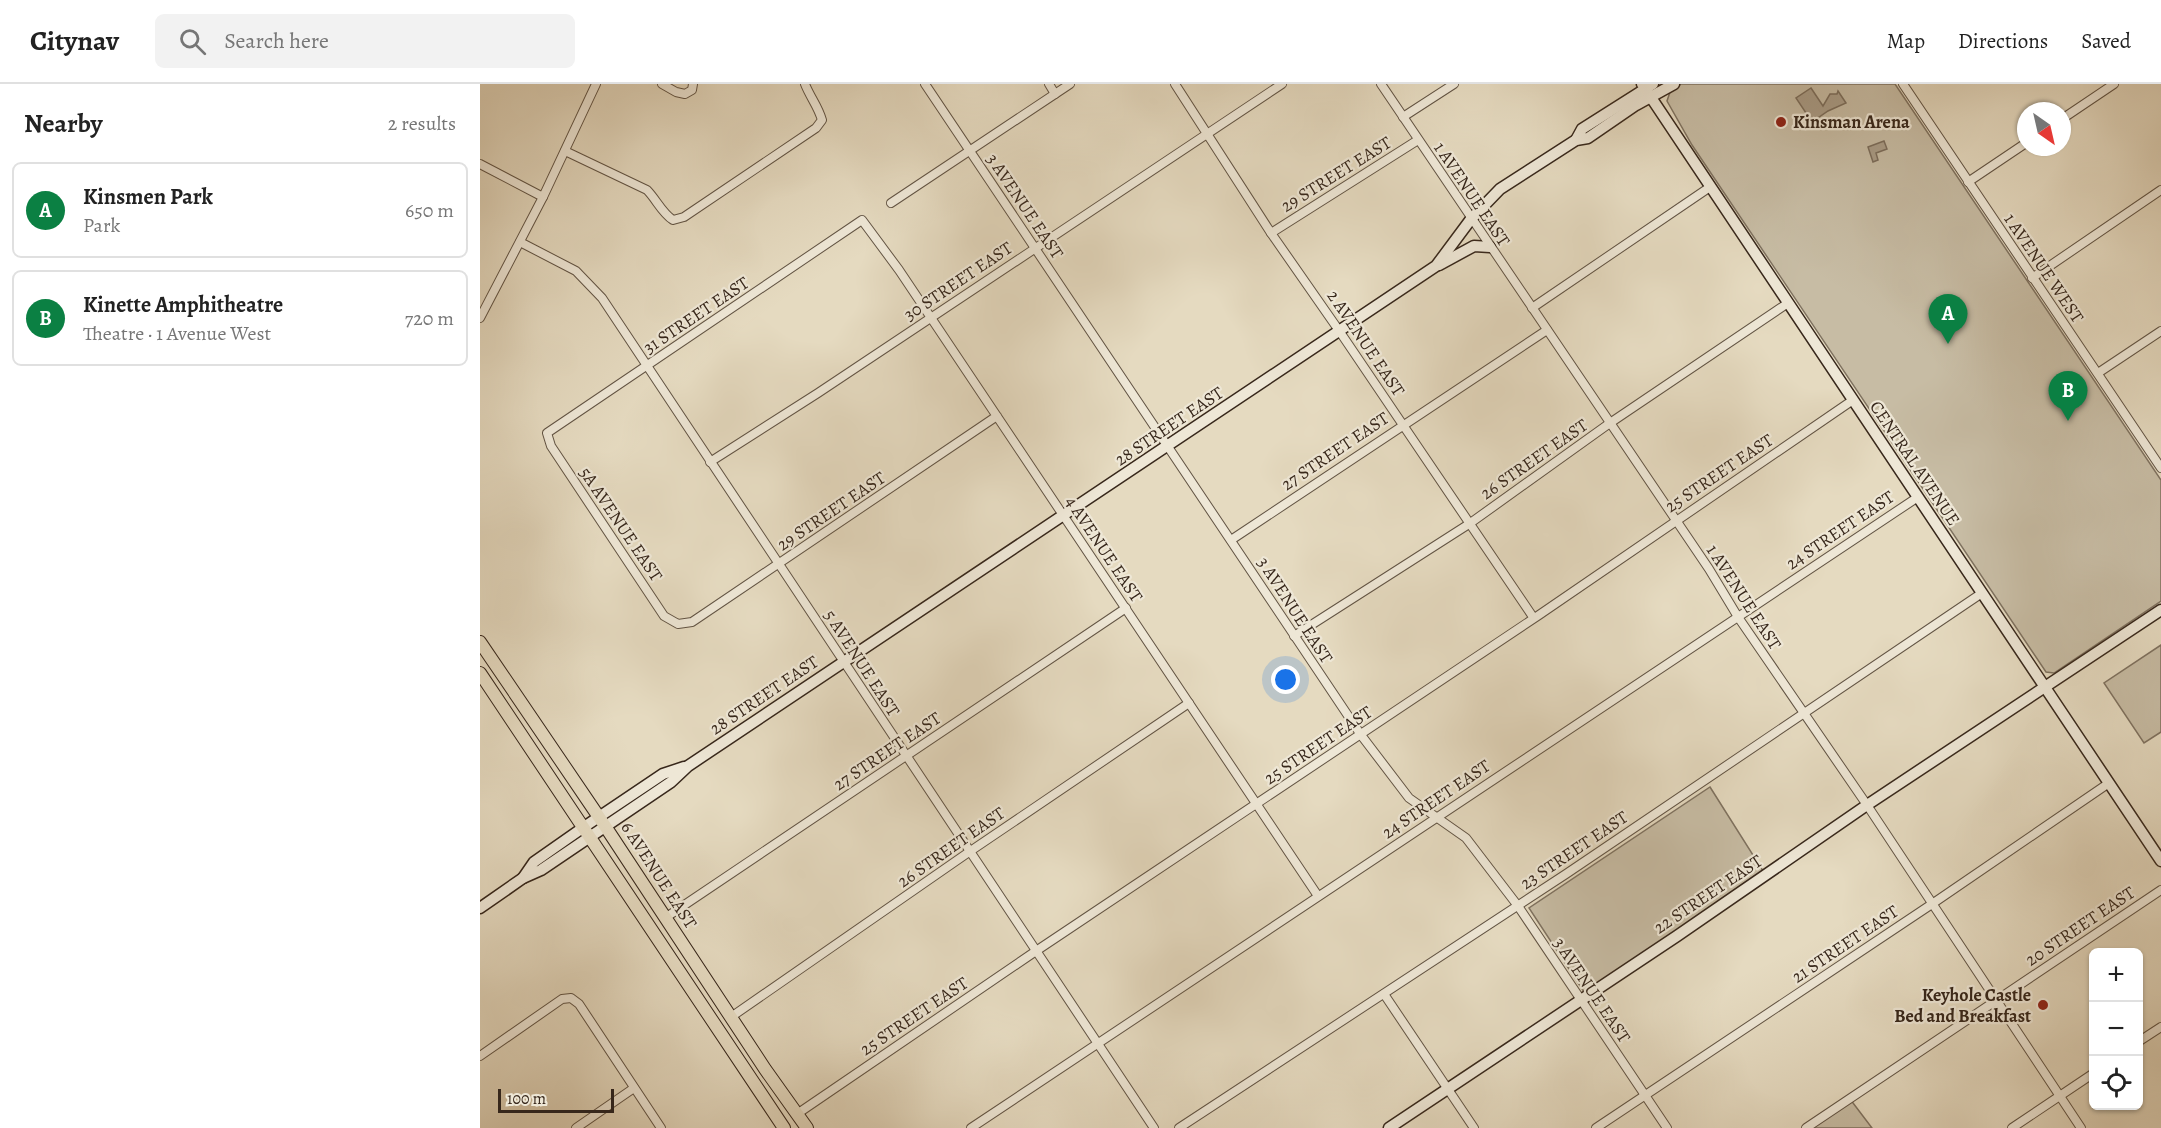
<!DOCTYPE html>
<meta charset="utf-8">
<style>
body{margin:0;font-family:Alegreya,serif;background:#f2f2f2;color:#222}
.controls{position:absolute;right:18px;bottom:18px;display:grid;overflow:hidden;border-radius:9px;box-shadow:0 2px 4px #0004}
.controls button{width:54px;height:54px;display:grid;place-items:center;padding:0;border:0;border-bottom:2px solid #e0e0e0;background:#fff;color:#222;font:30px sans-serif}
.compass{position:absolute;left:1537px;top:18px;width:54px;height:54px;border-radius:50%;background:#fff;box-shadow:0 2px 4px #0004;rotate:146deg}
.scale{position:absolute;left:18px;bottom:15px;width:116px;box-sizing:border-box;padding-left:6px;border:3px solid #37271b;border-top:0;font-size:16px;line-height:21px;white-space:nowrap;color:#37271b;-webkit-text-stroke:4px #eee7d6;paint-order:stroke}
.you{position:absolute;left:806px;top:596px;width:21px;height:21px;margin:-15px;border:4px solid #fff;border-radius:50%;background:#1a73e8;box-shadow:0 0 0 9px #1a73e833}
.badge{display:grid;place-items:center;width:39px;height:39px;border-radius:50%;background:#0b8043;color:#fff;font-size:20px;font-weight:700}
.pin{position:absolute;translate:-50% -50px;filter:drop-shadow(0 2px 3px #0008)}
.pin::after{content:'';position:absolute;top:32px;width:21px;height:18px;background:inherit;clip-path:polygon(0 0,100% 0,50% 100%)}
.list{margin:0;padding:0;list-style:none}
h2{display:flex;justify-content:space-between;align-items:center;height:78px;margin:0;padding:0 24px;font-size:26px}
h2 small{font-size:20px;font-weight:400;color:#767676}
.list li{display:grid;grid-template-columns:39px 1fr auto;gap:18px;align-items:center;box-sizing:border-box;height:96px;margin:0 12px 12px;padding:0 12px;border:2px solid #e0e0e0;border-radius:9px}
.list b{display:block;font-size:22px;white-space:nowrap}
.list p{margin:0;font-size:20px;white-space:nowrap;color:#767676}
.list em{font-size:20px;font-style:normal;color:#767676}
.icon{flex:none;width:33px;height:33px;fill:none;stroke:currentColor;stroke-width:2;stroke-linecap:round;stroke-linejoin:round}
.map{position:relative;flex:none;width:1681px;height:1044px;overflow:hidden}
header{display:flex;align-items:center;gap:36px;box-sizing:border-box;height:84px;padding:0 30px;background:#fff;border-bottom:2px solid #e0e0e0}
header strong{font-size:28px}
nav{display:flex;gap:33px;margin-inline-start:auto;font-size:21px}
.search{width:420px;height:54px;background:#f2f2f2;display:flex;align-items:center;gap:15px;box-sizing:border-box;padding:0 21px;border-radius:9px;color:#767676;font-size:22px}
main{display:flex}
aside{flex:1;background:#fff}
.map>svg:first-child{display:block}
.green{fill:#c7bca4;stroke:#7f7260;stroke-width:1.5}
.water{fill:#aa9d88;stroke:#7c6e5c;stroke-width:1.5}
.lines{fill:none;stroke-linecap:round;stroke-linejoin:round}
.street-casing{stroke:#625444;stroke-width:10}
.secondary-casing{stroke:#37271b;stroke-width:13}
.primary-casing{stroke:#37271b;stroke-width:14}
.street{stroke:#eee7d6;stroke-width:8}
.secondary{stroke:#eee7d6;stroke-width:10}
.primary{stroke:#e5dac0;stroke-width:12}
.poi-dot{fill:#8f2418;stroke:#eee7d6;stroke-width:2}
.labels{text-anchor:middle;dominant-baseline:central;stroke-width:4.5;stroke-linejoin:round;paint-order:stroke}
.poi-label{font-size:18px;font-weight:bold;fill:#37271b;stroke:#eee7d6;text-anchor:start}
.street-label{font-size:18px;fill:#37271b;stroke:#eee7d6}
</style>
<header>
<strong>Citynav</strong>
<div class="search"><svg class="icon" aria-label="search" viewBox="0 0 24 24"><circle cx="10" cy="10" r="6"/><path d="M15 15l6 6"/></svg>Search here</div>
<nav><a>Map</a><a>Directions</a><a>Saved</a></nav>
</header>
<main>
<aside>
<h2>Nearby<small>2 results</small></h2>
<ul class="list">
<li><span class="badge">A</span><div><b>Kinsmen Park</b><p>Park</p></div><em>650 m</em></li>
<li><span class="badge">B</span><div><b>Kinette Amphitheatre</b><p>Theatre · 1 Avenue West</p></div><em>720 m</em></li>
</ul>
</aside>
<div class="map">
<svg width="1681" height="1044" viewBox="0 0 1681 1044">
<rect width="100%" height="100%" fill="#e5dac0"/>
<filter id="stains"><feTurbulence type="fractalNoise" baseFrequency=".00333" numOctaves="4"/><feColorMatrix values="0 0 0 0 .2 0 0 0 0 .09 0 0 0 0 .02 0 0 0 .5 -.17"/></filter>
<radialGradient id="worn" r=".72"><stop offset=".6" stop-color="#630" stop-opacity="0"/><stop offset="1" stop-color="#630" stop-opacity=".3"/></radialGradient>
<g class="green">
<polygon points="1201,0 1415,0 1681,396 1681,517 1574,589 1566,588 1212,61 1187,17 1190,8"/>
<polygon points="1681,561 1681,648 1664,659 1624,599"/>
<polygon points="1230,703 1285,790 1106,911 1049,824"/>
<polygon points="1370,1015 1392,1044 1327,1044"/>
</g>
<g class="water">
<polygon points="1331,4 1343,22 1350,10 1357,10 1358,7 1366,19 1348,27 1332,38 1316,14"/>
<polygon points="1404,57 1407,65 1396,69 1398,76 1393,78 1388,63"/>
</g>
<g class="lines">
<g class="street-casing">
<g id="street">
<polyline points="182,0 196,8 205,10 212,6 213,0"/>
<polyline points="445,0 881,651 929,714 986,754 1038,822 1187,1044"/>
<polyline points="569,0 575,10"/>
<polyline points="695,0 791,149 860,248 1053,533"/>
<polyline points="901,0 1229,485 1258,533 1387,721 1601,1044"/>
<polyline points="1423,0 1681,384"/>
<polyline points="923,33 974,0"/>
<polyline points="1582,35 1634,0"/>
<path d="M85 67 167 106C176 115 182 129 193 136L204 133 336 44 342 36C338 22 330 13 325 0"/>
<polyline points="0,80 63,113"/>
<polyline points="1488,98 1546,59"/>
<polyline points="411,119 590,0"/>
<polyline points="791,149 938,56"/>
<polyline points="40,158 96,187 122,214 674,1044"/>
<polyline points="1552,194 1681,106"/>
<polyline points="1052,224 1230,103"/>
<polyline points="0,234 63,113 116,0"/>
<polyline points="1618,289 1681,247"/>
<polyline points="517,332 212,538 198,540 184,532 71,362 67,349 382,136 419,186 838,812"/>
<polyline points="230,378 338,309 802,0"/>
<polyline points="751,456 1067,246"/>
<polyline points="814,552 989,440 1130,339 1308,219"/>
<polyline points="185,834 646,524"/>
<polyline points="904,910 994,1044"/>
<polyline points="251,933 489,768 709,619"/>
<polyline points="1658,958 1681,943"/>
<polyline points="0,972 82,915 91,914 99,920 181,1044"/>
<polyline points="317,1030 556,867 1059,531 1373,316"/>
<polyline points="96,1044 154,1004"/>
<polyline points="491,1044 1438,413"/>
<polyline points="699,1044 1086,790 1502,509"/>
<polyline points="1116,1044 1452,820 1629,699"/>
<polyline points="1326,1044 1681,806"/>
<polyline points="1532,1044 1614,989"/>
</g>
</g>
<g class="secondary-casing">
<g id="secondary">
<polyline points="1162,0 1681,777"/>
<polyline points="1096,56 1102,45 1173,0"/>
<polyline points="959,181 994,162 1010,163"/>
<polyline points="43,794 54,778 104,743 183,690 204,683"/>
<polyline points="0,824 43,794 61,786 191,698 208,682 956,182 991,135 1020,105 1096,56 1108,54 1156,21 1194,0"/>
<polyline points="909,1044 1197,852 1387,721 1681,526"/>
</g>
</g>
<g class="primary-casing">
<g id="primary">
<polyline points="0,558 125,742 285,985 327,1044"/>
<polyline points="0,589 304,1044"/>
</g>
</g>
<use href="#street" class="street"/>
<use href="#secondary" class="secondary"/>
<use href="#primary" class="primary"/>
</g>
<g class="poi-dot">
<circle cx="1301" cy="38" r="6"/>
<circle cx="1563" cy="921" r="6"/>
</g>
<g class="labels">
<g class="poi-label">
<text x="1313" y="38">Kinsman Arena</text>
<text x="1551" y="911" text-anchor="end">Keyhole Castle<tspan x="1551" dy="21">Bed and Breakfast</tspan></text>
</g>
<g class="street-label">
<text transform="translate(856 90) rotate(-32)">29 STREET EAST</text>
<text transform="translate(992 110) rotate(56)">1 AVENUE EAST</text>
<text transform="translate(545 122) rotate(56)">3 AVENUE EAST</text>
<text transform="translate(1564 184) rotate(56)">1 AVENUE WEST</text>
<text transform="translate(478 197) rotate(-34)">30 STREET EAST</text>
<text transform="translate(216 231) rotate(-34)">31 STREET EAST</text>
<text transform="translate(886 259) rotate(56)">2 AVENUE EAST</text>
<text transform="translate(689 342) rotate(-34)">28 STREET EAST</text>
<text transform="translate(855 367) rotate(-34)">27 STREET EAST</text>
<text transform="translate(1054 375) rotate(-35)">26 STREET EAST</text>
<text transform="translate(1435 379) rotate(56)">CENTRAL AVENUE</text>
<text transform="translate(1239 389) rotate(-34)">25 STREET EAST</text>
<text transform="translate(351 427) rotate(-34)">29 STREET EAST</text>
<text transform="translate(141 440) rotate(56)">5A AVENUE EAST</text>
<text transform="translate(1360 446) rotate(-34)">24 STREET EAST</text>
<text transform="translate(624 465) rotate(56)">4 AVENUE EAST</text>
<text transform="translate(1264 513) rotate(57)">1 AVENUE EAST</text>
<text transform="translate(815 526) rotate(57)">3 AVENUE EAST</text>
<text transform="translate(382 579) rotate(57)">5 AVENUE EAST</text>
<text transform="translate(284 611) rotate(-34)">28 STREET EAST</text>
<text transform="translate(838 661) rotate(-34)">25 STREET EAST</text>
<text transform="translate(407 667) rotate(-34)">27 STREET EAST</text>
<text transform="translate(956 715) rotate(-34)">24 STREET EAST</text>
<text transform="translate(471 763) rotate(-35)">26 STREET EAST</text>
<text transform="translate(1094 766) rotate(-34)">23 STREET EAST</text>
<text transform="translate(179 791) rotate(57)">6 AVENUE EAST</text>
<text transform="translate(1228 810) rotate(-34)">22 STREET EAST</text>
<text transform="translate(1600 842) rotate(-34)">20 STREET EAST</text>
<text transform="translate(1365 860) rotate(-34)">21 STREET EAST</text>
<text transform="translate(1112 906) rotate(56)">3 AVENUE EAST</text>
<text transform="translate(434 932) rotate(-34)">25 STREET EAST</text>
</g>
</g>
<rect width="100%" height="100%" filter="url(#stains)"/>
<rect width="100%" height="100%" fill="url(#worn)"/>
</svg>
<div class="controls">
<button>+</button>
<button>−</button>
<button><svg class="icon" aria-label="locate" viewBox="0 0 24 24"><circle cx="12" cy="12" r="6"/><path d="M12 2v4M12 18v4M2 12h4M18 12h4"/></svg></button>
</div>
<svg class="compass" viewBox="-18 -18 36 36"><path d="M0-13l5 13h-10z" fill="#e53935"/><path d="M0 13l5-13h-10z" fill="#767676"/></svg>
<div class="scale">100 m</div>
<div class="you"></div>
<div class="pin badge" style="left:1468px;top:260px">A</div>
<div class="pin badge" style="left:1588px;top:337px">B</div>
</div>
</main>
